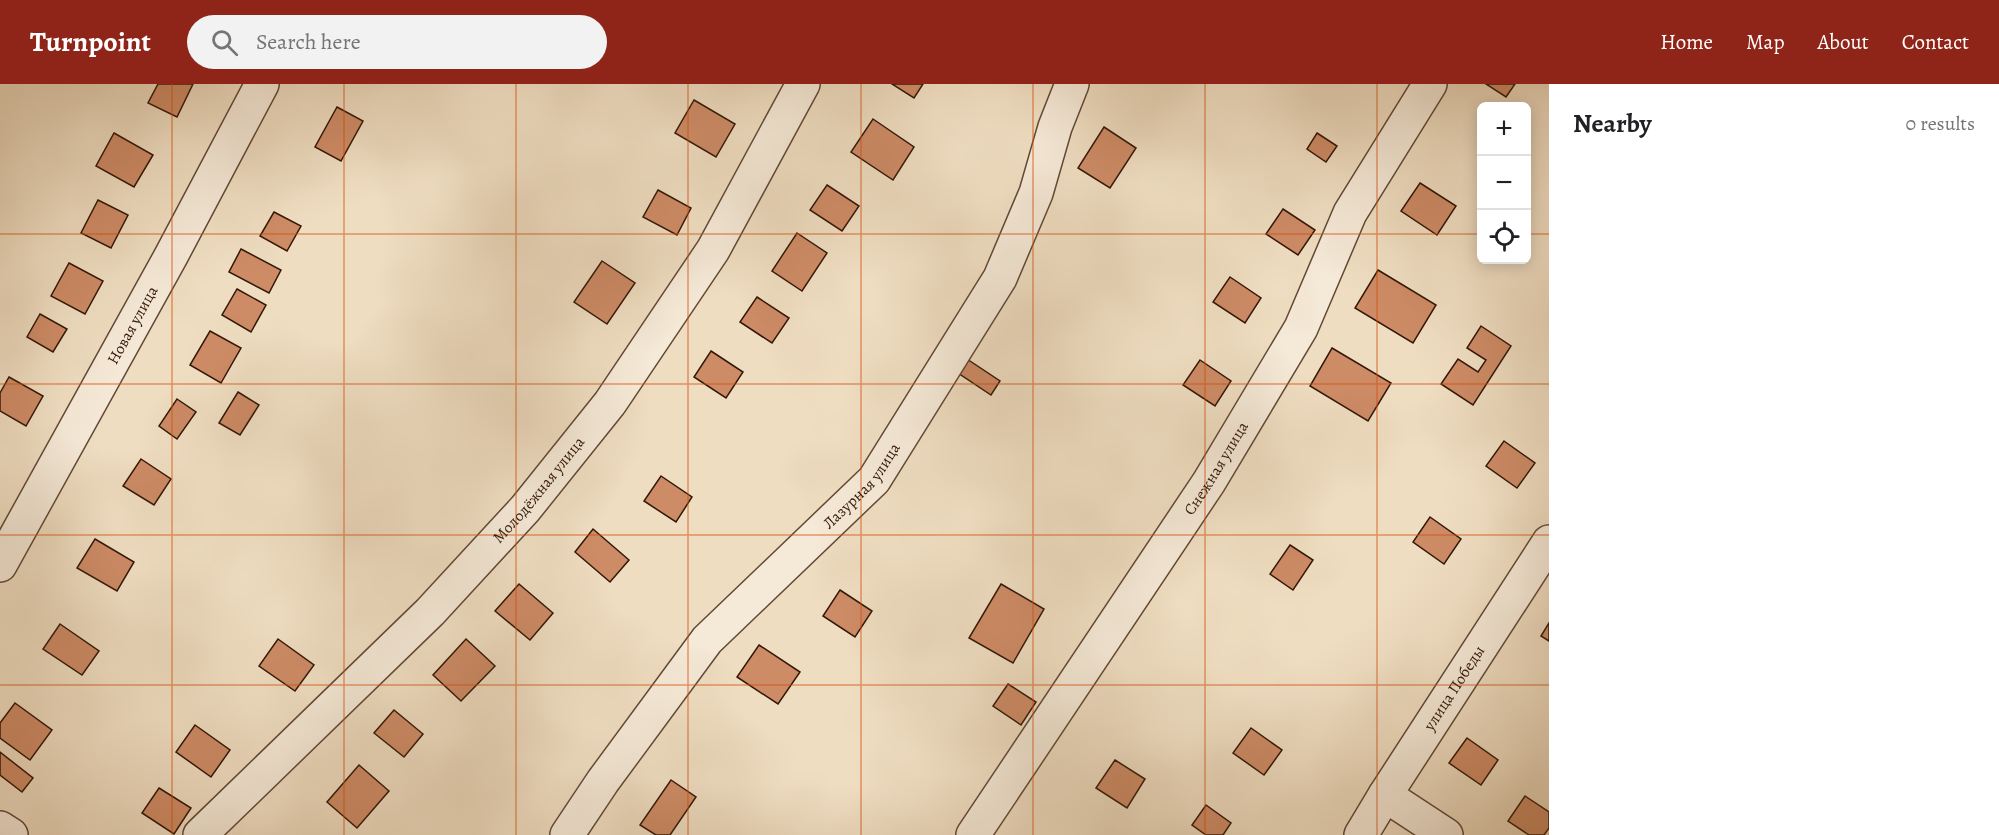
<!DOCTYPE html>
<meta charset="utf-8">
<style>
body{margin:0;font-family:Alegreya,serif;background:#f2f2f2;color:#202124}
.controls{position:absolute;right:18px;top:18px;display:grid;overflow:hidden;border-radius:9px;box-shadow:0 3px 15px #0003}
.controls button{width:54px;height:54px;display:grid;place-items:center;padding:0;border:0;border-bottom:2px solid #e0e0e0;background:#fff;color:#202124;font:30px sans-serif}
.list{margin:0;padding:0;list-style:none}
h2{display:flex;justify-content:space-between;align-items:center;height:78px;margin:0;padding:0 24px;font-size:26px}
h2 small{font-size:20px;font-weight:400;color:#757577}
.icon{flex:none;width:33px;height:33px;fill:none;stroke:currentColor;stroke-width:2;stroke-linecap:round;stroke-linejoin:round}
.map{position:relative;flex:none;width:1549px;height:751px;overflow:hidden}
header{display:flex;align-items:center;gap:36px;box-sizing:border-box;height:84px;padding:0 30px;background:#8f2418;color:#fff}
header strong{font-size:28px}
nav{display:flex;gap:33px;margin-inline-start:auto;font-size:21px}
.search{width:420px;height:54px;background:#f2f2f2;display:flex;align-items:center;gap:15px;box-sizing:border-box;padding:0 21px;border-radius:33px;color:#757577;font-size:22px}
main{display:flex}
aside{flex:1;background:#fff}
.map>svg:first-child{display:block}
.building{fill:#cd8b66;stroke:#331707;stroke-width:1.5}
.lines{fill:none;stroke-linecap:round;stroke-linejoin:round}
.minor-casing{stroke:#624836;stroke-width:36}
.minor{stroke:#f5e9d7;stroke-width:33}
.grid{fill:none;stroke:#d6520c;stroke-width:1.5;stroke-opacity:0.55}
.labels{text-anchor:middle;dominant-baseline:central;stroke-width:5;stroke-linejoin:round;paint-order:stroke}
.street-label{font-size:16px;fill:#331707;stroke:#f5e9d7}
</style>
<header>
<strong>Turnpoint</strong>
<div class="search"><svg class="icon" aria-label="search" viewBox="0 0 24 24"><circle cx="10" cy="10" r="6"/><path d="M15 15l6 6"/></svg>Search here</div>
<nav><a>Home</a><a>Map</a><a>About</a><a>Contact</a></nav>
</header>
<main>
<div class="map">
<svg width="1549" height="751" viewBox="0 0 1549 751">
<rect width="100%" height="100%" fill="#efddc1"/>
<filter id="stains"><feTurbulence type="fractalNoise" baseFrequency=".00333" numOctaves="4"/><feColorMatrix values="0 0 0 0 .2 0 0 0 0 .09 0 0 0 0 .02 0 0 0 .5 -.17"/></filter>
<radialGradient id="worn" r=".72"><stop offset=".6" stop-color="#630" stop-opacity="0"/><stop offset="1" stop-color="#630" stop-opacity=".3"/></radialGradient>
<g class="building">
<polygon points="158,0 193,0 177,33 148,19"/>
<polygon points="892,0 923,0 914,14"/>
<polygon points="1486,0 1515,0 1506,13"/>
<polygon points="694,16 735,40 716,73 675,49"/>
<polygon points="337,23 363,37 341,77 315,63"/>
<polygon points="873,35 914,63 893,96 851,68"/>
<polygon points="1104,43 1136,64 1110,104 1078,84"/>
<polygon points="114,49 153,71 134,103 96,82"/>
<polygon points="1317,49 1337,62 1326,78 1307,65"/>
<polygon points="1420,99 1456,122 1437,151 1401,127"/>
<polygon points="827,101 859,122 842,147 810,126"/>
<polygon points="658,106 691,124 677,151 643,133"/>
<polygon points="98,116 128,131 111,164 81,149"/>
<polygon points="1283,125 1315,146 1298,171 1266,150"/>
<polygon points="274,128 301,142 287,167 260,152"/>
<polygon points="797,149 827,169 802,207 772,187"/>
<polygon points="241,165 281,186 269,209 229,188"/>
<polygon points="602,177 635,199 607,240 574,218"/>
<polygon points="69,179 103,197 85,230 51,212"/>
<polygon points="1378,186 1436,221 1413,259 1355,224"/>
<polygon points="1230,193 1261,214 1245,239 1213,218"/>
<polygon points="237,205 266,221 251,248 222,231"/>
<polygon points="757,213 789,234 772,259 740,238"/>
<polygon points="40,230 67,245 53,268 27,253"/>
<polygon points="1481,242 1511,262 1473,321 1441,300 1458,275 1478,288 1486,276 1467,264"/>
<polygon points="210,247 241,264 221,299 190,281"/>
<polygon points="1332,264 1391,299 1368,337 1310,302"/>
<polygon points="711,267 743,288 726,314 694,293"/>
<polygon points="967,275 1000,297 991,311 958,289"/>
<polygon points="1200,276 1231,297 1215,322 1183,301"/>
<polygon points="9,293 43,312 26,342 0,327 0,309"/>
<polygon points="238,308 259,321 240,351 219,339"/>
<polygon points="177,315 196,328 177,355 159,342"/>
<polygon points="1504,357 1535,379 1517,404 1486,382"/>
<polygon points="141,375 171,395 154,421 123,402"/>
<polygon points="661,392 692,413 676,438 644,417"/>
<polygon points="1430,433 1461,455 1444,480 1413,458"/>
<polygon points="593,445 629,476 610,498 575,468"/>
<polygon points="95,455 134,478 117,507 77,484"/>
<polygon points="1290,461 1313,476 1293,506 1270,490"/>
<polygon points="519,500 553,529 530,556 495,527"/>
<polygon points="1001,500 1044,525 1013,579 969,554"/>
<polygon points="840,506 872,527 855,553 823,532"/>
<polygon points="1549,539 1549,557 1541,552"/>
<polygon points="60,540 99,567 82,591 43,565"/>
<polygon points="278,555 314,581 295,607 259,582"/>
<polygon points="466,555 495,582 461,617 433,591"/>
<polygon points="759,561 800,588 778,620 737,593"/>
<polygon points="1008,600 1036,618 1021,641 993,622"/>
<polygon points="15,619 52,646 30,676 0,654 0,639"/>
<polygon points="394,626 423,650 404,673 374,649"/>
<polygon points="195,641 230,666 211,693 176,668"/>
<polygon points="1251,644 1282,666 1264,691 1233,669"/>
<polygon points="1467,654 1498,676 1481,701 1449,679"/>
<polygon points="0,668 33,694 22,708 0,691"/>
<polygon points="1115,676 1145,695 1127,724 1096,704"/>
<polygon points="359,681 389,707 357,744 327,718"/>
<polygon points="671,696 696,713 670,751 656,751 640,741"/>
<polygon points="159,704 191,724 174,750 142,729"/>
<polygon points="1525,712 1549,728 1549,744 1544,751 1529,751 1508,737"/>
<polygon points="1206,721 1231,739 1223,751 1206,751 1192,741"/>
</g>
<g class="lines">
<g class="minor-casing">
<g id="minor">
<path id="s1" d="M0 481 171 172 262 0"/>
<polyline points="1385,711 1446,751"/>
<polyline points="0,744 11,751"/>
<path id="s2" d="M200 751 430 528 525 425 610 319 713 166 803 0"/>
<path id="s3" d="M567 751 603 697 707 556 874 396 1000 194 1036 109 1055 43 1072 0"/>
<path id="s4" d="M973 751 1209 398 1301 244 1350 129 1430 0"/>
<path id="s5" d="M1361 751 1385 711 1549 458"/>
</g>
</g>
<use href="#minor" class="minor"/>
</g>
<path class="grid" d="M172 0V751M344 0V751M516 0V751M688 0V751M861 0V751M1033 0V751M1205 0V751M1377 0V751M0 150H1482M1526 150H1549M0 300H1549M0 451H1549M0 601H1549"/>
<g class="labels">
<g class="street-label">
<text stroke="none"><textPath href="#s1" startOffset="274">Новая улица</textPath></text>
<text stroke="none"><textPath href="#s4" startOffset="440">Снежная улица</textPath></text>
<text stroke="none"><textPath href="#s3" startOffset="459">Лазурная улица</textPath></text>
<text stroke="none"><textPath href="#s2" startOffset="484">Молодёжная улица</textPath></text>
<text stroke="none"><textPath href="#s5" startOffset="174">улица Победы</textPath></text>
</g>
</g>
<rect width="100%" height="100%" filter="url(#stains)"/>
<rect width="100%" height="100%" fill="url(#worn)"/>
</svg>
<div class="controls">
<button>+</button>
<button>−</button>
<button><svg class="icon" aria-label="locate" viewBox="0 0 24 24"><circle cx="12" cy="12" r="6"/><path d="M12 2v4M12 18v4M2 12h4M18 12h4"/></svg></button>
</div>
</div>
<aside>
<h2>Nearby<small>0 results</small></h2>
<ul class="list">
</ul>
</aside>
</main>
